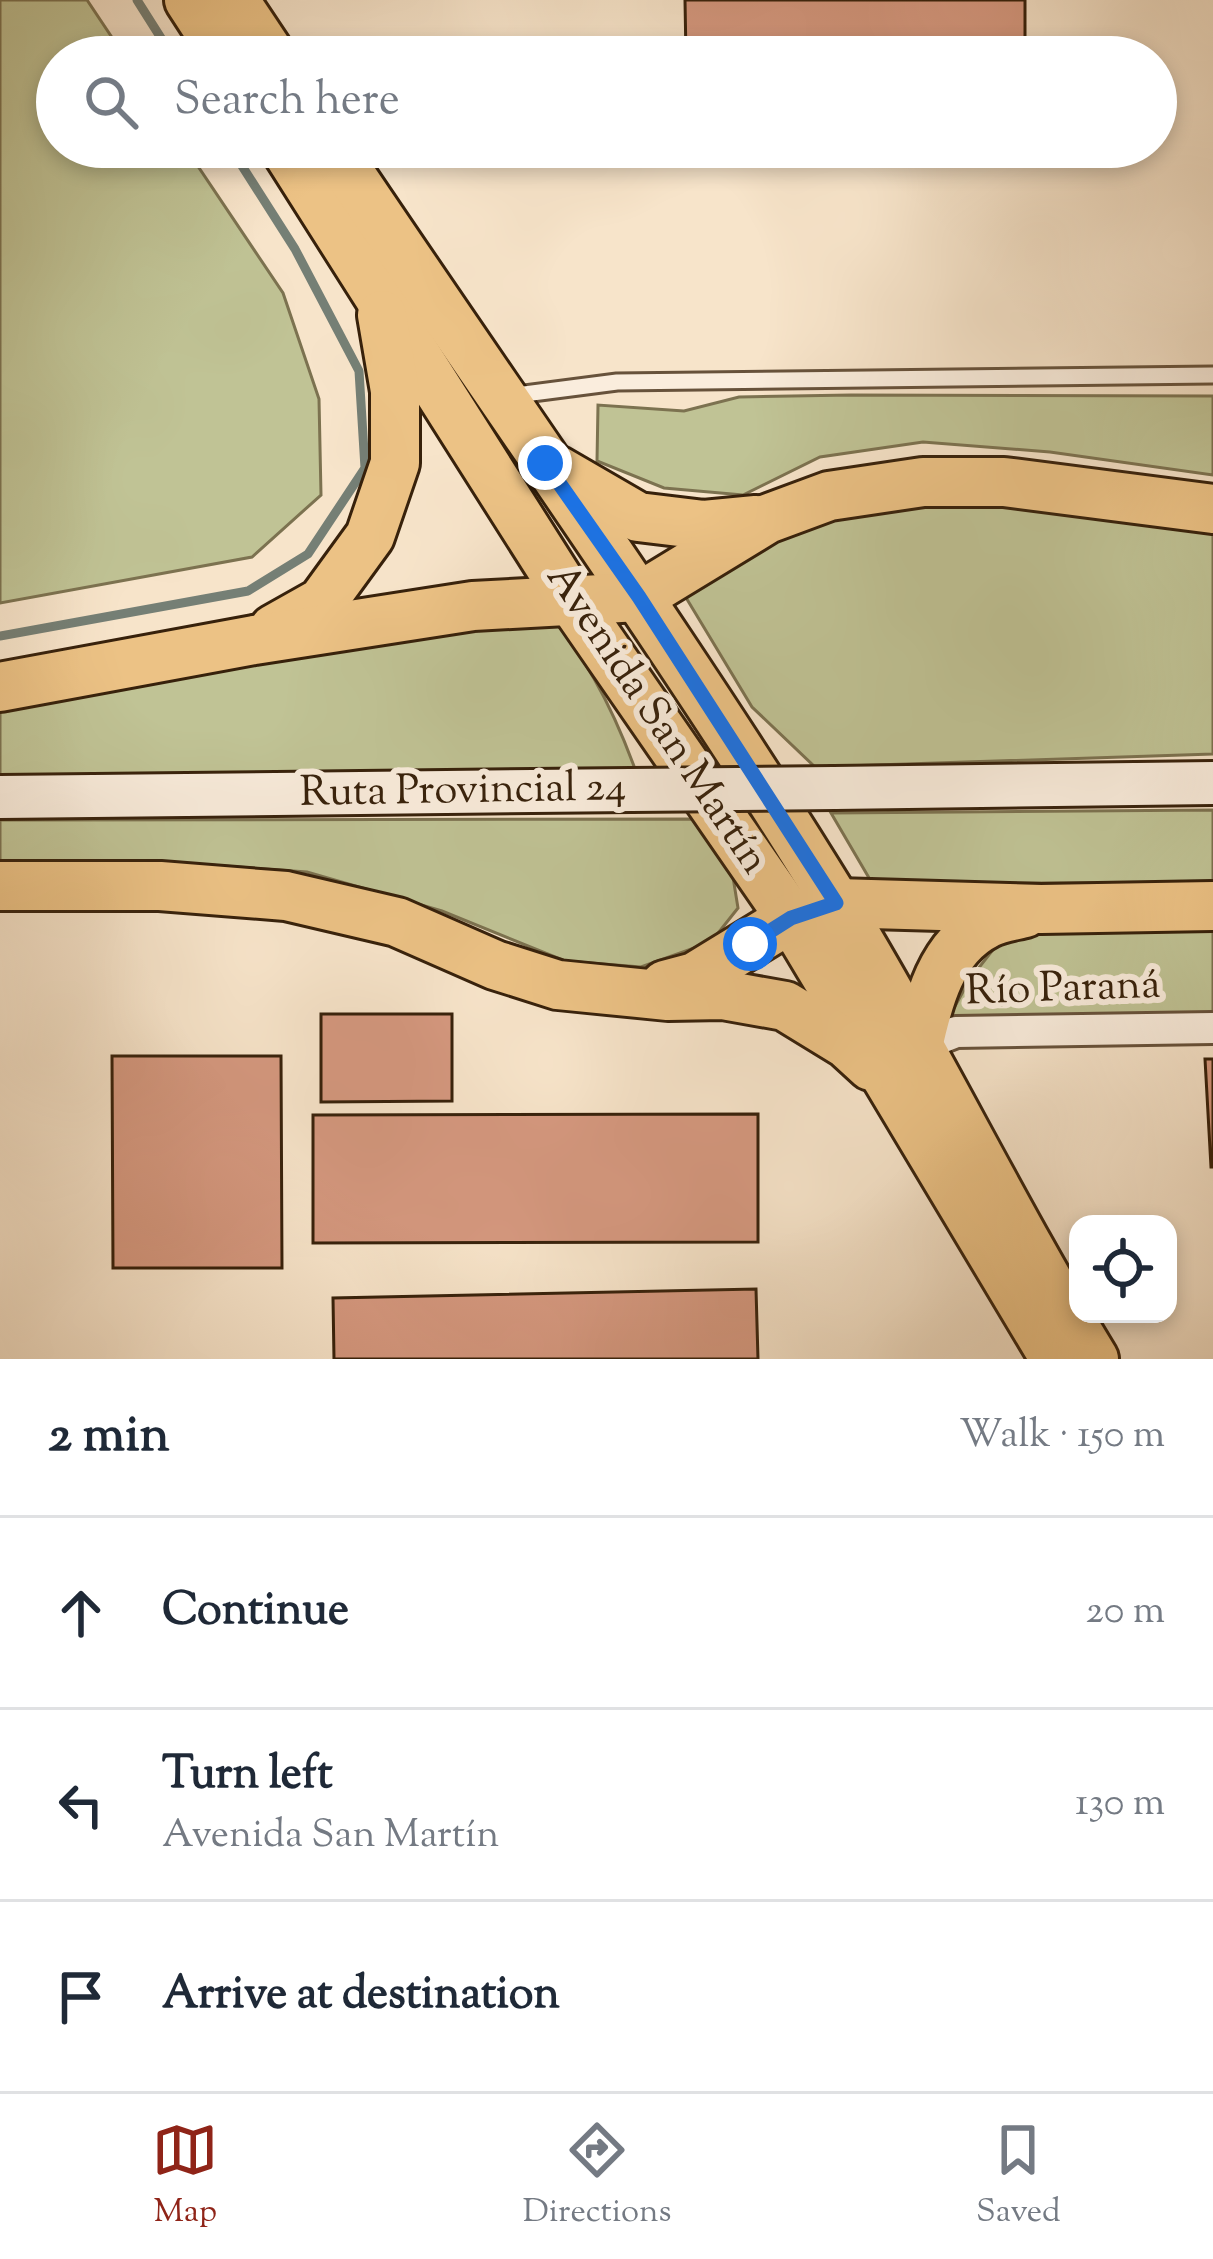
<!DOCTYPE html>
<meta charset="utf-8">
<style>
body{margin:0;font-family:"Sorts Mill Goudy",serif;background:#f2f2f3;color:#1f2937}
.controls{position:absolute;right:36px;bottom:36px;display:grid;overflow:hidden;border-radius:24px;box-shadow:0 6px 18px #0003}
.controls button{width:108px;height:108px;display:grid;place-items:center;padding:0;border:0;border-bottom:3px solid #e0e1e3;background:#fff;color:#1f2937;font:60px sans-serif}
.stop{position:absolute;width:36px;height:36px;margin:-27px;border:9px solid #1a73e8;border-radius:50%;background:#fff}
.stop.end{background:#1a73e8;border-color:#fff;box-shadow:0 3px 12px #0008}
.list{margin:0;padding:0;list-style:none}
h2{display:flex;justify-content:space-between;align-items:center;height:156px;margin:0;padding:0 48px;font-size:51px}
h2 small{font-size:39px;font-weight:400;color:#747a83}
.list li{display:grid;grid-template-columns:78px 1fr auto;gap:36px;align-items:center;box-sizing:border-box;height:192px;padding:0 48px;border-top:3px solid #e0e1e3}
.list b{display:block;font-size:45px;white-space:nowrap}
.list p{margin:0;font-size:39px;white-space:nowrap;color:#747a83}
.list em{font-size:39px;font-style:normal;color:#747a83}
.icon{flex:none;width:66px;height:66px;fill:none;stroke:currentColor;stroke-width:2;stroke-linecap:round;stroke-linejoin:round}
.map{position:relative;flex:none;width:1213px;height:1359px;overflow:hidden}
.search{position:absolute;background:#fff;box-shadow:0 6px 18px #0003;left:36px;right:36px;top:36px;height:132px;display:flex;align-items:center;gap:30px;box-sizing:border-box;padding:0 42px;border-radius:66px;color:#747a83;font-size:45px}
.sheet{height:732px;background:#fff}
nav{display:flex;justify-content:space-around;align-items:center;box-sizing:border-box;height:168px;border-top:3px solid #e0e1e3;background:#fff;font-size:33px;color:#747a83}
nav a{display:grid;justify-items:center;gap:6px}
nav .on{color:#8f2418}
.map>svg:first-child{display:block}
.green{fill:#c0c395;stroke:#7c7250;stroke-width:3}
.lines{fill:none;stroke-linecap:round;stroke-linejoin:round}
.stream{stroke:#757f75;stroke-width:9}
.building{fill:#d5987f;stroke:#37210b;stroke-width:3}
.lane-casing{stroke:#67523b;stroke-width:21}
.street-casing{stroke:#67523b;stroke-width:36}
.secondary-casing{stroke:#37210b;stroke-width:48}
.primary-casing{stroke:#37210b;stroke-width:54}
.lane{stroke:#faeddd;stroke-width:15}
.street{stroke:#faeddd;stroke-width:30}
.secondary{stroke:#faeddd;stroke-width:42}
.primary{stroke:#ecc285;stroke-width:48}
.secondary-bridge-casing{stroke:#37210b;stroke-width:48;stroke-linecap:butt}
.secondary-bridge{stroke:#faeddd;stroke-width:42}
.route{stroke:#1a73e8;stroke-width:15}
.labels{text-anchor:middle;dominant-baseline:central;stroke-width:12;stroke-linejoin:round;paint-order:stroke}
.street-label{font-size:42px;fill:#37210b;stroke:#faeddd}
</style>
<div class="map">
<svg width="1213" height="1359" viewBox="0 0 1213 1359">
<rect width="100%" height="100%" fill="#f7e4ca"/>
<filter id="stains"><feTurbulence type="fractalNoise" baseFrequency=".00167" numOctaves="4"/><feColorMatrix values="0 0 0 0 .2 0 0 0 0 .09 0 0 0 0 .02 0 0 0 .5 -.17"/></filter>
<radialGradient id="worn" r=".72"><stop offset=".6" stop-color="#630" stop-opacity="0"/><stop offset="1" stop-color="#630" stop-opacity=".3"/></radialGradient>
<g class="green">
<polygon points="0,0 87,0 125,57 57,57 57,147 185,147 283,293 319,399 321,495 252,557 0,603"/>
<polygon points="851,395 1213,396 1213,475 1050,452 923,442 820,457 743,495 664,488 597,461 598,405 684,411 739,397"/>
<polygon points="983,499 1213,530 1213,754 815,767 752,707 685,596 769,536 863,504"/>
<path d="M546 610C587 657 614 711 635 769L0 778V705Z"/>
<polygon points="1213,810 1213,883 872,883 831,813"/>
<polygon points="696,819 732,871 738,908 711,942 641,967 565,961 442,911 307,872 167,862 0,866 0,820"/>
<polygon points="1213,925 1213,1013 949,1017 970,979 1006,933"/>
</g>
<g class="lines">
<g class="stream">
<polyline points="137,0 173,57"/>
<polyline points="0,636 248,591 308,554 365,468 359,371 295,249 230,147"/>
</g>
</g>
<g class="building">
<polygon points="685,0 1025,0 1025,57 686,57"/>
<polygon points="321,1014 452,1014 452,1101 321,1102"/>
<polygon points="112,1056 281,1056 282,1268 113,1268"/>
<polygon points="1205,1059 1213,1059 1213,1167 1211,1167"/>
<polygon points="758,1114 758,1242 313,1243 313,1115"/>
<polygon points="756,1289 758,1359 334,1359 333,1298"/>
</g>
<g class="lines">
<g class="lane-casing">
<polyline id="lane" points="509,396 617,382 1213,375"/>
</g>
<g class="street-casing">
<polyline id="street" points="918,1047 956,1032 1213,1028"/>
</g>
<g class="secondary-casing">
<g id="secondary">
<polyline points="834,788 1213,783"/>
<polyline points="0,797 631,790"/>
</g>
</g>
<g class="primary-casing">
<g id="primary">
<polyline points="189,0 226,57"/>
<polyline points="234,0 272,57"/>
<polyline points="284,147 570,598 791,918 1055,1359"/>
<path d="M332 147C500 398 677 644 835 901 927 1051 1002 1209 1094 1359"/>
<polyline points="557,470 638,517 704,525 756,520"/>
<polyline points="274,629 322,602 370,536 395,463 395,391 382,315"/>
<polyline points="0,687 254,640 473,606 639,597 767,519 829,496 923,482 1004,482 1213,509"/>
<polyline points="0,886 160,886 286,896 397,922 495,965 558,985 668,996 723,995 785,1006 847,1044 871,1066"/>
<polyline points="665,985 695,977 791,918 836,903 1041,909 1213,906"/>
<path d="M918 1047C928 1001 941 947 987 924 998 918 1013 916 1025 913"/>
</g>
</g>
<use href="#lane" class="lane"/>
<use href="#street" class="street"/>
<use href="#secondary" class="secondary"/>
<use href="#primary" class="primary"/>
<g class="secondary-bridge-casing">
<polyline id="secondary-bridge" points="631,790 834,788"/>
</g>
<use href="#secondary-bridge" class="secondary-bridge"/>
</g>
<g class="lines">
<polyline class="route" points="545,463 639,597 836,903 791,918 750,944"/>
</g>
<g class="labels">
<g class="street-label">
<text transform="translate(656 720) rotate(56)">Avenida San Martín</text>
<text transform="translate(463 792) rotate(-1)">Ruta Provincial 24</text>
<text transform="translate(1063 990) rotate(-2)">Río Paraná</text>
</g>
</g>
<rect width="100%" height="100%" filter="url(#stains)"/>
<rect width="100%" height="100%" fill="url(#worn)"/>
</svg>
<div class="controls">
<button><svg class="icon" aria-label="locate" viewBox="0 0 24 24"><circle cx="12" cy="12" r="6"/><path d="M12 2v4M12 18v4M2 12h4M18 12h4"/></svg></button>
</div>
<div class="stop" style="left:750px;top:944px"></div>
<div class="stop end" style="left:545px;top:463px"></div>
<div class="search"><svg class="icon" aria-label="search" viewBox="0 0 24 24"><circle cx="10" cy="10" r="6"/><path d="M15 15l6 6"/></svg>Search here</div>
</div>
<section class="sheet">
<h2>2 min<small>Walk · 150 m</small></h2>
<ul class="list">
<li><svg class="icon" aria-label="ahead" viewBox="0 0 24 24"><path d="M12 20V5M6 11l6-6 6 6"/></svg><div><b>Continue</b></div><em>20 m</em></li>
<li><svg class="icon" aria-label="left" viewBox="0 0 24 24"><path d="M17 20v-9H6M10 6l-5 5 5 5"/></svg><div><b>Turn left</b><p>Avenida San Martín</p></div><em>130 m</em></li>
<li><svg class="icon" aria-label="arrive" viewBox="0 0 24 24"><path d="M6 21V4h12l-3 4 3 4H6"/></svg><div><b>Arrive at destination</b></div></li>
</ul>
</section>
<nav>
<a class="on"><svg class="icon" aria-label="map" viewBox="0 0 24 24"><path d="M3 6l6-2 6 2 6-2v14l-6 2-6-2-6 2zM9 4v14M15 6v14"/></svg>Map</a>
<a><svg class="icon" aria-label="directions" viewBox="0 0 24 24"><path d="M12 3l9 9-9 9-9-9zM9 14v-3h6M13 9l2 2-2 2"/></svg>Directions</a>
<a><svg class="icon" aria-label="saved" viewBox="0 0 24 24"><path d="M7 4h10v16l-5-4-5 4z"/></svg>Saved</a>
</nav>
